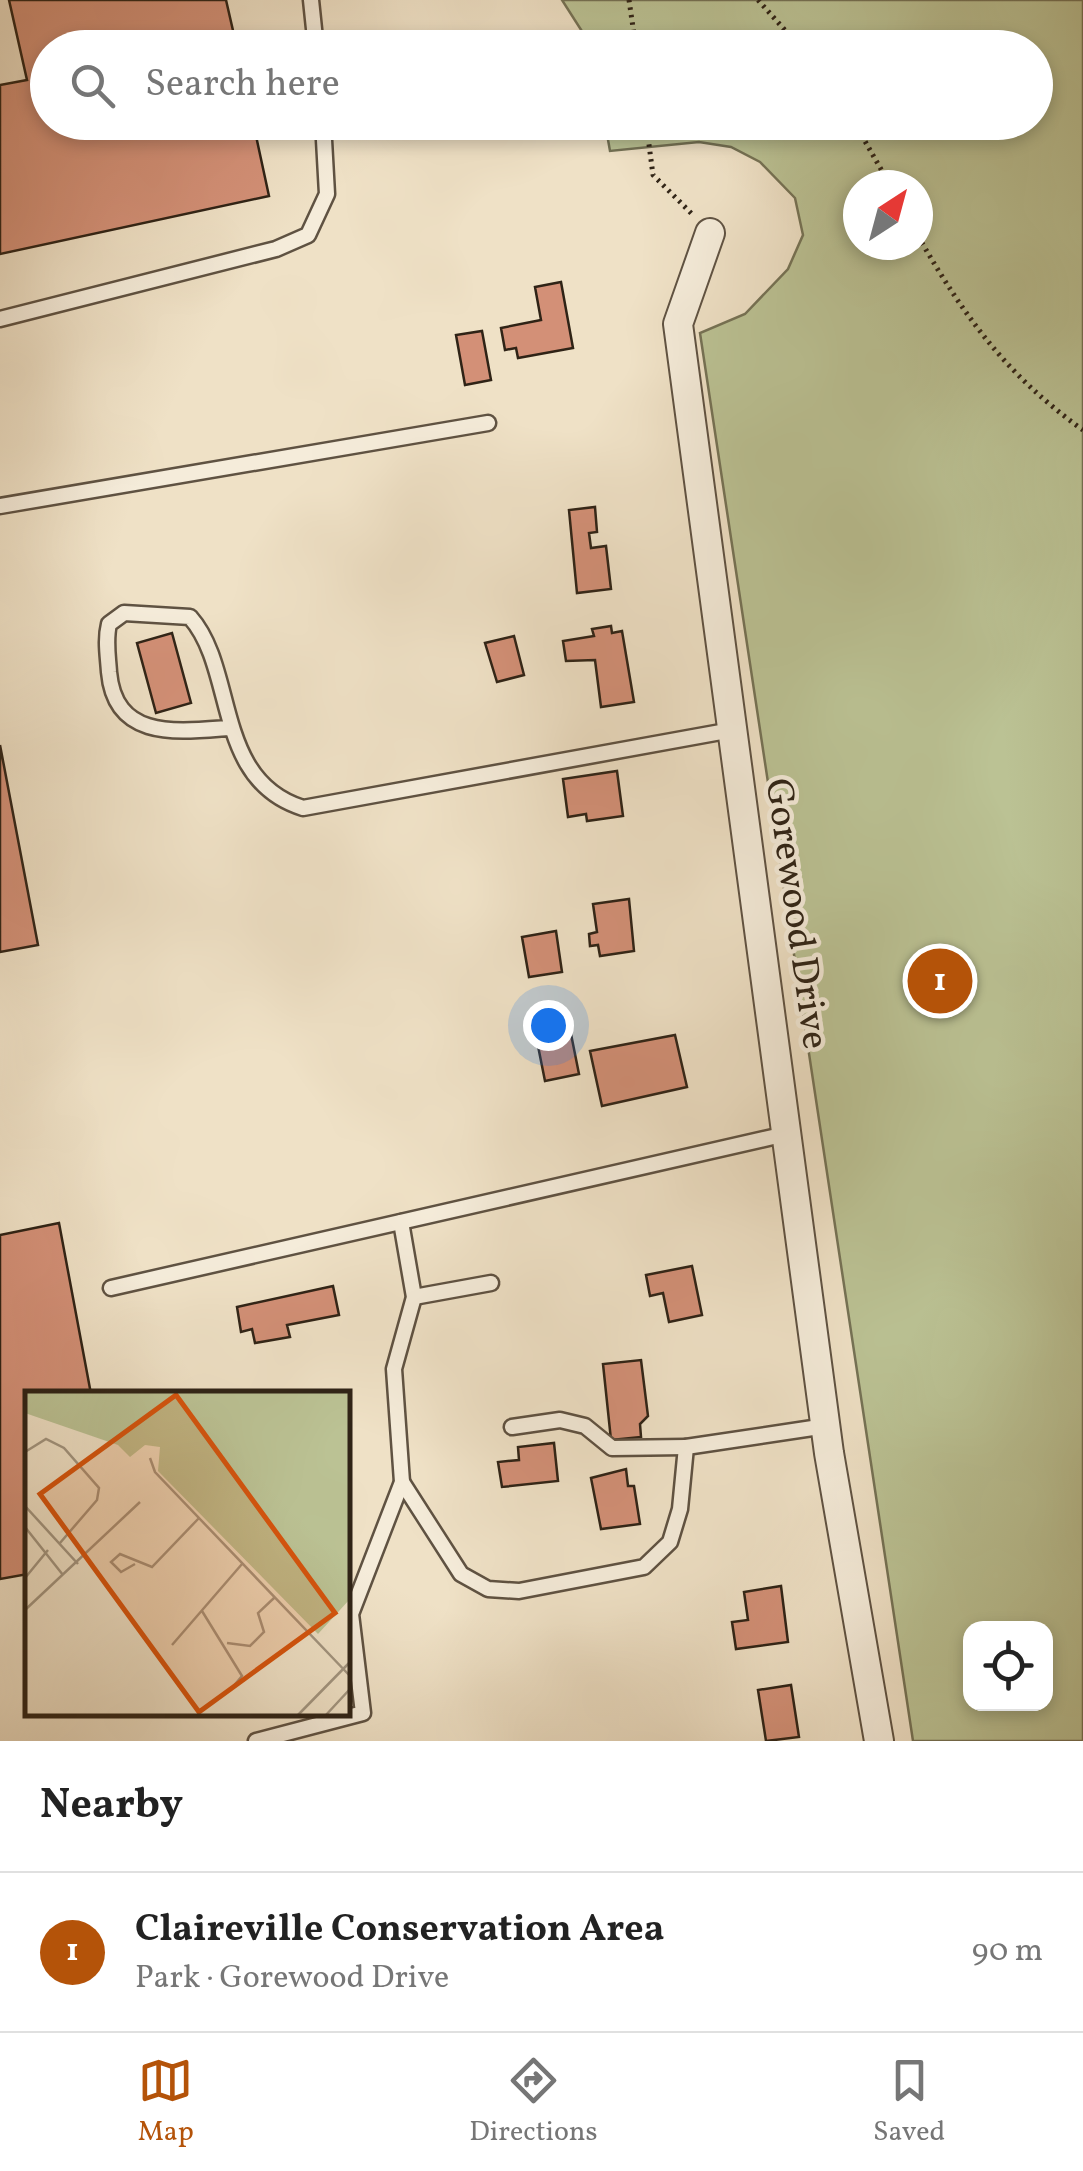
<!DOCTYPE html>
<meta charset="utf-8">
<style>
body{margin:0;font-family:Vollkorn,serif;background:#f2f2f2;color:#222}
.controls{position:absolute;right:30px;bottom:30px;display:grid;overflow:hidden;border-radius:20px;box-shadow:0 5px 15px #0003}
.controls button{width:90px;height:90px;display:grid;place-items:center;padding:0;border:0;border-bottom:2px solid #e0e0e0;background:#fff;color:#222;font:50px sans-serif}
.compass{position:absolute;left:843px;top:170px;width:90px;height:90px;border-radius:50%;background:#fff;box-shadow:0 5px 15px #0003;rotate:36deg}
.you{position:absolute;left:548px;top:1025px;width:35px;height:35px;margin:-25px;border:8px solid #fff;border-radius:50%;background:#1a73e8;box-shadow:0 0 0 15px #1a73e833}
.badge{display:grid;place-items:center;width:65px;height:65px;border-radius:50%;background:#b45309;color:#fff;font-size:32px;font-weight:700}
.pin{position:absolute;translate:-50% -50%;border:5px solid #fff;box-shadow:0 2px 10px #0006}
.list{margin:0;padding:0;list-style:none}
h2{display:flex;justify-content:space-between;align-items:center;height:130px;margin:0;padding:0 40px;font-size:42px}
h2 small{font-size:32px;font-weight:400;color:#767676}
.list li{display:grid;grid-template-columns:65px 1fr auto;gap:30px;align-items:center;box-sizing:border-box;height:160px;padding:0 40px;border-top:2px solid #e0e0e0}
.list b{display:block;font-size:38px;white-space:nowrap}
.list p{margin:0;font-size:32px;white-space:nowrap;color:#767676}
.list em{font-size:32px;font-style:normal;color:#767676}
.icon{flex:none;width:55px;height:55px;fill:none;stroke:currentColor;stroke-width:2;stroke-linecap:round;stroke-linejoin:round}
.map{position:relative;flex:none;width:1083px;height:1741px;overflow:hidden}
.search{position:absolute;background:#fff;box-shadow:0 5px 15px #0003;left:30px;right:30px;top:30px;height:110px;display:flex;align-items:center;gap:25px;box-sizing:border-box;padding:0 35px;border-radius:55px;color:#767676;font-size:38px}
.sheet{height:290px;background:#fff}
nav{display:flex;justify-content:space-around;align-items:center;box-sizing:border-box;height:140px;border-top:2px solid #e0e0e0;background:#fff;font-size:28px;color:#767676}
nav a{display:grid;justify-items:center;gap:5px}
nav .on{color:#b45309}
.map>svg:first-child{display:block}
.green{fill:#bbc294;stroke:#757255;stroke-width:2.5;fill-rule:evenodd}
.building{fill:#d39077;stroke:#2f2316;stroke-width:2.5}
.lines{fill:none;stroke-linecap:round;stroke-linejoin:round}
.service-casing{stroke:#5f5242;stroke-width:19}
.minor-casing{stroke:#5f5242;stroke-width:32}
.path{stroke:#2f2316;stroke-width:5;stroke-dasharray:2.5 5;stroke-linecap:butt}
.service{stroke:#f5ecda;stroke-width:14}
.minor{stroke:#f5ecda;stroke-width:28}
.labels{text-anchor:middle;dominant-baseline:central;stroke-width:9;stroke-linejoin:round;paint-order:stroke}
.street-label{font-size:38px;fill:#2f2316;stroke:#f5ecda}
.inset-road{fill:none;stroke:#a29580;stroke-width:2.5}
.view{fill:#d6540d;fill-opacity:0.15;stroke:#d6540d;stroke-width:5}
.inset-edge{fill:none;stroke:#2f2316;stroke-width:5}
</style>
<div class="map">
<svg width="1083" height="1741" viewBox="0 0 1083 1741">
<rect width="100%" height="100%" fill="#efe1c6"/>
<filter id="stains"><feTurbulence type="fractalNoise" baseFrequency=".002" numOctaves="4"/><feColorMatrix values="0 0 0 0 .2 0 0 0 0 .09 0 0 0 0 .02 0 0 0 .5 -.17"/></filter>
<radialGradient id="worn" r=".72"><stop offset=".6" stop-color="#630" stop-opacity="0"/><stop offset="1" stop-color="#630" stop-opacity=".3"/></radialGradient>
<path class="green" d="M562 0H1083V1741H913L700 333 745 314 788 269 803 235 795 198 760 162 731 147 699 142 610 151 605 123 1036 122V48L592 47ZM858 185H918V245H858ZM970 1628H1046V1704H970Z"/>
<g class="building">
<polygon points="9,0 226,0 237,48 48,48 48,122 253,122 269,196 0,254 0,85 27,80"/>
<polygon points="561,282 573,348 518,358 516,348 505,350 501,328 541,320 535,287"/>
<polygon points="482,331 491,380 465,385 456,335"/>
<polygon points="595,507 597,532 589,533 591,548 606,546 611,589 577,593 569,510"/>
<polygon points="611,626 612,633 622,631 634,702 601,707 595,660 566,661 563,641 594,636 592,629"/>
<polygon points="172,633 191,703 156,713 137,643"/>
<polygon points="514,636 524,675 497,682 485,643"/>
<polygon points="0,745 38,945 0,952"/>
<polygon points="617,771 623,816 587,821 586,814 568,817 563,779"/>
<polygon points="629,899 634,951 600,956 598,945 590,946 589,934 597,932 593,904"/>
<polygon points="556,931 562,972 529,977 522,937"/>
<polygon points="570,1029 579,1074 545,1081 536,1036"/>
<polygon points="675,1035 687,1087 602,1106 590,1051"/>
<polygon points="59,1223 91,1394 28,1394 28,1574 0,1579 0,1235"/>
<polygon points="692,1266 702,1315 669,1322 663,1293 650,1296 646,1275"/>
<polygon points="333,1286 339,1315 287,1325 290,1337 255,1343 252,1329 241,1332 237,1307"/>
<polygon points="641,1360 648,1416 640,1424 641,1437 611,1440 603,1364"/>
<polygon points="554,1443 558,1481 502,1487 498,1462 519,1460 518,1447"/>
<polygon points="626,1469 628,1486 634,1486 640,1524 601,1529 591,1478"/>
<polygon points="781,1586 788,1642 736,1649 732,1622 748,1620 744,1592"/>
<polygon points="791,1685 799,1737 766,1741 758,1690"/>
</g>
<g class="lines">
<g class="service-casing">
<g id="service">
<polyline points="311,0 316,48"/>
<polyline points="0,319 276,249 308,235 327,194 323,122"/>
<polyline points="0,506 488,423"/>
<path d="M228 728C176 732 115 740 109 672 108 656 105 640 109 624L124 613 190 617C237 670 213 780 303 808L732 730"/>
<polyline points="111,1288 786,1134"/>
<polyline points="414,1297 491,1283"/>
<polyline points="512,1427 560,1420 585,1426 612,1448 686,1447"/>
<polyline points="402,1482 461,1574 488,1589 519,1591 644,1567 670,1542 680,1509 686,1447 826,1426"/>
<polyline points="256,1741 363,1713 351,1614 402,1482 394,1369 414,1297 401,1222"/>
</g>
</g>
<g class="minor-casing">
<polyline id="minor" points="710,233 678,324 829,1453 879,1741"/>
</g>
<g class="path">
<polyline points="629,0 636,48"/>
<polyline points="758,0 801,48"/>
<polyline points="646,122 653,175 694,216"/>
<polyline points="854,122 890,185"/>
<path d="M918 236C964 316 1006 375 1083 430"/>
</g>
<use href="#service" class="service"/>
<use href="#minor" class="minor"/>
</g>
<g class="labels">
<g class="street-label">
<text transform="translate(795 914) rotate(82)">Gorewood Drive</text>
</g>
</g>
<g transform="translate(25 1391)">
<rect width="325" height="325" fill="#efe1c6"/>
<path d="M0 0H325V208L293 243 133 80 135 56 120 54 105 66 93 54 0 22Z" fill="#bbc294"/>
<path class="inset-road" d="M0 61 21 48 39 57 74 97 72 109 35 152M125 67 130 81 325 285M0 115 53 173M0 136 38 184M110 173 96 181 86 171 95 163 127 176 174 127M0 187 23 159M0 219 115 111M177 220 217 285 206 298M202 252 225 255 239 241 233 222 249 207M147 254 217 173M272 325 325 271M300 325 325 298"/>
<path class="view" d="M151 4 310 222 174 321 15 103Z"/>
<rect width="325" height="325" class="inset-edge"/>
</g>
<rect width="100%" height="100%" filter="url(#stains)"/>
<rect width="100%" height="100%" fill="url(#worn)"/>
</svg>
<div class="controls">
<button><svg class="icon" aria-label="locate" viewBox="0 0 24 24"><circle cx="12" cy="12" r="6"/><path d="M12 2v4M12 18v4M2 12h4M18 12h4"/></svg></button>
</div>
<svg class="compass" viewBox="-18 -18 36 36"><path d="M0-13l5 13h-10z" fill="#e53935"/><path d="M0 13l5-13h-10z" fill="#767676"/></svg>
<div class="you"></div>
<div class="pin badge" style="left:940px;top:981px">1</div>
<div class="search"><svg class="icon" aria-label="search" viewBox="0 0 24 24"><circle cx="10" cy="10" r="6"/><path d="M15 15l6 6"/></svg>Search here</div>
</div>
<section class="sheet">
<h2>Nearby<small></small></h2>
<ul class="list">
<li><span class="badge">1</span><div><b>Claireville Conservation Area</b><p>Park · Gorewood Drive</p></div><em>90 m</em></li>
</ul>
</section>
<nav>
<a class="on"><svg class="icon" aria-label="map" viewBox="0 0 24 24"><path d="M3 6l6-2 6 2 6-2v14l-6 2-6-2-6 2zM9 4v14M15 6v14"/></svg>Map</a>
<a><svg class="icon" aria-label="directions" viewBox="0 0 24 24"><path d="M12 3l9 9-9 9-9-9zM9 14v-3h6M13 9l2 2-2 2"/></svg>Directions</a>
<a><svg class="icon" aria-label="saved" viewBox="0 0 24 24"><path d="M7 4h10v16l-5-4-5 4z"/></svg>Saved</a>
</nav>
